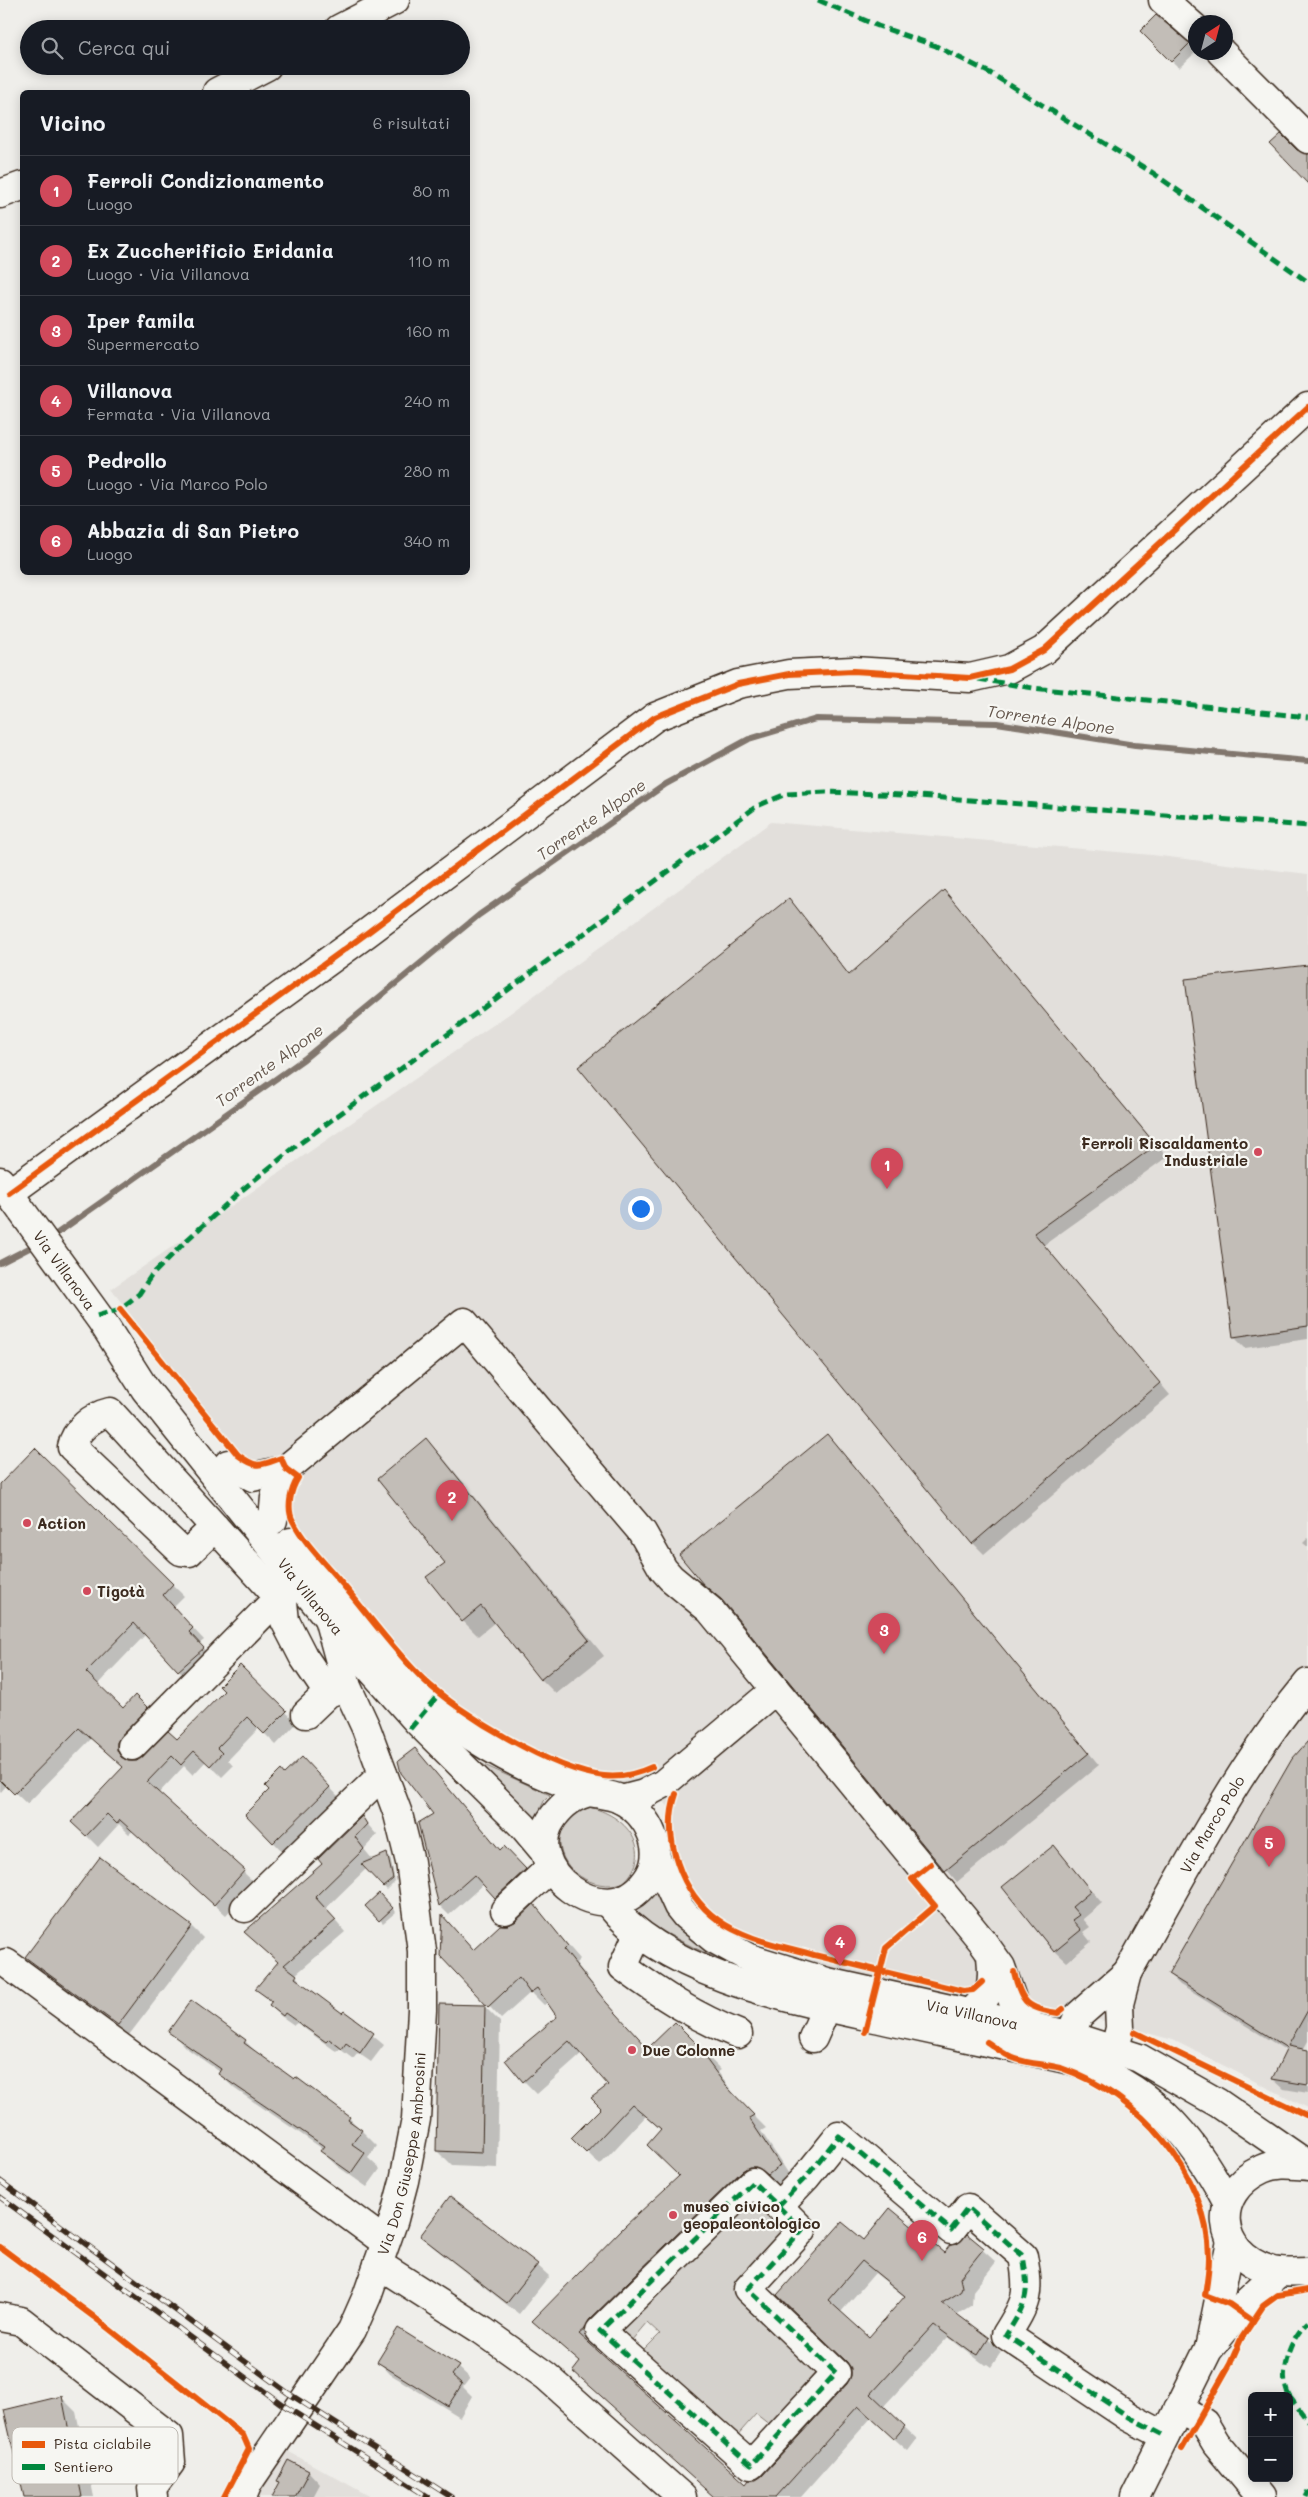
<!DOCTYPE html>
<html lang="it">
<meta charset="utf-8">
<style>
body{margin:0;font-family:Mali,sans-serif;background:#242831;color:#f1f3f6}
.controls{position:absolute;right:15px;bottom:15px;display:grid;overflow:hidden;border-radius:8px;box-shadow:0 2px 12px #0003}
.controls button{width:45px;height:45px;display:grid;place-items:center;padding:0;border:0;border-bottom:1px solid #363941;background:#171b24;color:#f1f3f6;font:25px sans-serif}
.compass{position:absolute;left:1188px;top:15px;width:45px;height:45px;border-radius:50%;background:#171b24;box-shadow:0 2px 12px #0003;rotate:36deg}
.you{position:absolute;left:640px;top:1208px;width:18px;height:18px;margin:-12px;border:4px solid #fff;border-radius:50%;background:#1a73e8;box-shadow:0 0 0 8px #1a73e833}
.badge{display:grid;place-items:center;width:32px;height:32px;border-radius:50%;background:#d1495b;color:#fff;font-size:16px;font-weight:700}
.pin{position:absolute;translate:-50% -41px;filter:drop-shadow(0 1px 2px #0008)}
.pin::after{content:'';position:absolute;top:26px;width:18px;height:15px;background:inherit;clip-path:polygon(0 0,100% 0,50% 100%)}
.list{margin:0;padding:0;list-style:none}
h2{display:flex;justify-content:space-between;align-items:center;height:65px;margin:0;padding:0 20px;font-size:21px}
h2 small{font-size:16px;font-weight:400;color:#9ea1a6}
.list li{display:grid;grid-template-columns:32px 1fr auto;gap:15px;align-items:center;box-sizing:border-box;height:70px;padding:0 20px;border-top:1px solid #363941}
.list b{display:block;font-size:19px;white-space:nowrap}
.list p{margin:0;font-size:16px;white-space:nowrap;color:#9ea1a6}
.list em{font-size:16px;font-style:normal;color:#9ea1a6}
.icon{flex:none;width:28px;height:28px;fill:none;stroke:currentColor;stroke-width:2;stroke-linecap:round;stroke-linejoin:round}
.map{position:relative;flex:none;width:1308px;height:2497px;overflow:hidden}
.search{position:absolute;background:#171b24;box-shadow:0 2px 12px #0003;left:20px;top:20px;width:450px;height:55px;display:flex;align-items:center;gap:12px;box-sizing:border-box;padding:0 18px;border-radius:28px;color:#9ea1a6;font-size:19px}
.panel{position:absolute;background:#171b24;box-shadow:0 2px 12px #0003;left:20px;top:90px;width:450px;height:485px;border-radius:8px}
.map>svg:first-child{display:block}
.built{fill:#e2dfdb}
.green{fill:#d4d1cc;stroke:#887e75}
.shadow{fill:#0003;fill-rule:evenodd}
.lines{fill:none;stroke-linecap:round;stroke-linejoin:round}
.stream{stroke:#81766d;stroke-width:6}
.building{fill:#c2bdb7;stroke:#3b2a1e;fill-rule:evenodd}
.minor-casing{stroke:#3b2a1e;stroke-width:31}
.major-casing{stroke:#3b2a1e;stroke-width:31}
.minor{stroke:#f6f6f2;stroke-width:28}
.major{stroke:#f6f6f2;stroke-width:28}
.rail-casing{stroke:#3b2a1e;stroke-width:5.5}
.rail{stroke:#f6f6f2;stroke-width:4;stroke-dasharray:11;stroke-linecap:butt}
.quiet{stroke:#00873e;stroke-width:5;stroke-dasharray:10 5;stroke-linecap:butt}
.cycleway-casing{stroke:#f6f6f2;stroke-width:9}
.cycleway{stroke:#e8590c;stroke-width:6}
.poi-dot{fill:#d1495b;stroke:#f6f6f2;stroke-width:2}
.labels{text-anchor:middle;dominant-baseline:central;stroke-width:4.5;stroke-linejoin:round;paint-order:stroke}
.poi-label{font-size:15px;font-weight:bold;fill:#3b2a1e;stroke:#f6f6f2;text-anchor:start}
.street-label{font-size:15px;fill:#3b2a1e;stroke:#f6f6f2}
.water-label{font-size:16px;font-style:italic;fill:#64564c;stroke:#f6f6f2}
.key{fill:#f6f6f2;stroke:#beb9b2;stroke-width:1}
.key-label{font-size:14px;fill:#3b2a1e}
</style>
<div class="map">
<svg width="1308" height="2497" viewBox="0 0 1308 2497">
<rect width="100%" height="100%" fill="#efeeea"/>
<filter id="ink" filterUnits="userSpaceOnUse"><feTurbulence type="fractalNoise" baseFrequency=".02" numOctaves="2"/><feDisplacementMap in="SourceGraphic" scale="10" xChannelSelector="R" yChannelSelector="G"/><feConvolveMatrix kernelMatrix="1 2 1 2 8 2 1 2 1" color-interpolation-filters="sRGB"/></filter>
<g filter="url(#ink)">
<g class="built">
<polygon points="771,822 1152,855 1308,874 1308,2108 1173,2040 1078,2014 1067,2027 963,2004 743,1945 712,1927 684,1894 670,1856 667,1825 672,1810 641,1779 627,1785 603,1786 524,1756 423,1685 312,1552 111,1289 509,1014"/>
<polygon points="284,2449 371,2497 258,2497"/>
</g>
<g class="green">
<polygon points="480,1763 550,1795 544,1801 536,1818"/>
<path d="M588 1807C625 1814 657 1851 623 1883 574 1897 529 1834 588 1807Z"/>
<path d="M656 1893C673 1930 700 1942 732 1964 696 1950 663 1933 631 1911L645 1904Z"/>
<polygon points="749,2199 782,2233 738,2285 816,2372 770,2425 756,2414 735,2438 642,2352 660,2334 647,2322 631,2341 618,2329"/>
</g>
<g class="shadow">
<polygon points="1141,31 1189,44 1196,52 1179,68"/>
<polygon points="944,892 1167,1157 1044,1245 1170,1395 984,1554 973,1543 789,900 850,976"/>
<polygon points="1308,966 1308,1339 1245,1348 1234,1337"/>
<polygon points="426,1440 441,1455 604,1656 556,1694 541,1679 495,1622 478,1636 463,1621 446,1563"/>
<polygon points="838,1447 1099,1765 957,1882 728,1605 704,1583"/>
<polygon points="35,1450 184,1596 173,1607 204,1640 199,1644 214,1660 190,1682 146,1634 97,1685 123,1710 147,1709 159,1720 128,1753 128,1762 137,1762 177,1741 226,1691 240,1667 297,1723 276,1745 259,1728 228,1760 233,1766 222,1777 206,1761 193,1775 184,1766 158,1794 255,1883 226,1915 133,1831 129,1834 119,1824 98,1847 85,1834 124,1768 91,1739 27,1804 7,1785 0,1793 0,1486"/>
<polygon points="1308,1538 1308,1547 1303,1543"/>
<polygon points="1308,1743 1308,2041 1303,2050 1308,2051 1308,2093 1284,2089 1273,2079 1287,2051 1180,1985 1169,1974"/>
<polygon points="302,1759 341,1799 285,1854 246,1814"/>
<polygon points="424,1759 501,1851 514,1857 534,1879 505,1906 484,1884 449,1915 440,1906 419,1824 434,1814"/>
<polygon points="362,1818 377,1835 364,1849 373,1860 387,1854 390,1857 395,1882 387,1890 367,1868 325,1909 345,1932 295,1975 306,1988 343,2015 344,2012 384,2045 371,2062 358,2053 353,2059 340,2049 337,2052 297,2023 294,2025 281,2016 270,2005 272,2003 257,1989 279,1962 323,1864"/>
<polygon points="1054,1847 1102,1903 1083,1919 1090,1927 1083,1932 1091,1942 1067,1962 1055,1951"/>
<polygon points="379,1895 396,1912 383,1923 367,1906"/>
<path d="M534 1906 580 1959 576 1963 618 2017 649 2050 675 2023 721 2070 718 2072 739 2101 766 2128 761 2131 792 2179 782 2187 771 2179 762 2180 592 2347 746 2485 763 2477 848 2384 852 2377V2369L849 2362 792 2308 864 2241 944 2254 967 2236 996 2262 973 2291 972 2305 956 2315 988 2339 1001 2352 991 2367 987 2364 985 2365 948 2337 883 2407 917 2439 908 2451 871 2418 801 2497H716L581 2363 534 2321 680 2176 661 2130 646 2116 600 2165 573 2138 603 2108 610 2085 582 2054 537 2094 524 2081 559 2018 548 2002 544 2005 531 1992 501 2019 489 2006 444 1918 474 1951 516 1923ZM875 2273 906 2298 869 2339 840 2313Z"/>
<polygon points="191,1926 203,1938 129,2035 38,1968 27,1957"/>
<polygon points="191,2002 245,2041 261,2057 349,2118 377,2146 368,2158 380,2169 367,2187 337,2166 321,2151 323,2149 235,2089 219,2074 220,2072 185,2047 170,2031"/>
<polygon points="484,2006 500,2022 497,2168 452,2166 437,2151"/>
<polygon points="421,2236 537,2265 549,2276 519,2314 433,2247"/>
<polygon points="379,2362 458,2367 470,2378 463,2387 472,2396 460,2417 390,2374"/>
<polygon points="61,2397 76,2412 94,2497 25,2497"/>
<polygon points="289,2461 309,2472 320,2484 313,2497 273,2497 281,2483 278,2480"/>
</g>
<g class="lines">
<g class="stream">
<polyline points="49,1239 304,1059 479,915 666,784 749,739 816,719 997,723 1135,745 1308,761"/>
<polyline points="0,1263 37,1244"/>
</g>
</g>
<g class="building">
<polygon points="1156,15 1190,43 1171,62 1140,31"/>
<polygon points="1281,134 1297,150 1308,154 1308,184 1270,144"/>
<polygon points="944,890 1156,1145 1034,1233 1160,1383 972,1544 578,1067 789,898 849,975"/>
<polygon points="1308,965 1308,1326 1233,1337 1185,979"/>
<polygon points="827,1434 1089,1753 945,1871 722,1600 703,1584 679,1555"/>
<polygon points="426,1438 589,1640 540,1680 481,1606 462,1622 426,1577 445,1563 377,1479"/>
<polygon points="35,1448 173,1584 163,1595 193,1628 189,1632 204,1648 178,1671 134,1623 86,1672 123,1708 135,1695 148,1708 117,1742 117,1750 121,1757 128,1761 137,1761 168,1731 177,1739 224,1691 219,1686 240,1665 287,1711 264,1734 247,1717 217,1748 222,1753 210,1766 194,1751 181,1765 172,1756 147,1782 245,1870 214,1905 120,1820 117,1824 107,1814 86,1836 71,1822 123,1767 79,1728 14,1794 0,1780 0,1484"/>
<polygon points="1308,1741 1308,2010 1288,2046 1308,2050 1308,2085 1272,2079 1287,2048 1168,1974 1292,1759"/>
<polygon points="415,1748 500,1850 504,1846 526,1869 495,1898 474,1875 439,1906 418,1823 433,1814 401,1773 398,1761"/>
<polygon points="302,1757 330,1787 273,1843 245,1814 269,1790 265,1786 281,1770 284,1774"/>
<polygon points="362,1816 367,1824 355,1837 364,1849 315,1897 336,1920 284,1965 297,1975 295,1978 342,2013 344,2011 374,2033 360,2053 346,2043 342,2049 329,2039 326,2042 285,2013 283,2016 269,2005 272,2001 255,1989 278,1962 244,1932 322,1864 318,1859"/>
<polygon points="1054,1845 1091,1891 1072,1907 1079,1915 1072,1920 1081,1930 1054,1952 1002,1887"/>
<polygon points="387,1853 393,1879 383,1887 361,1864"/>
<polygon points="100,1857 192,1926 118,2025 25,1957"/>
<polygon points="379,1893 393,1908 379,1921 365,1906"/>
<path d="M534 1904 568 1946 564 1950 606 2002 648 2048 675 2022 709 2056 706 2059 726 2086 754 2115 749 2118 780 2165 768 2175 756 2167H749L742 2171 589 2320 585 2329 579 2334 746 2484 749 2480H756L762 2476 847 2384 851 2376V2368L847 2362 777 2295 842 2222 864 2240 890 2208 944 2253 950 2245 957 2244 967 2234 984 2248 960 2278 962 2287 960 2292 942 2303 989 2338 978 2355 973 2352 972 2353 934 2325 871 2394 905 2426 894 2439 858 2406 776 2497H714L573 2371 580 2362 532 2321 625 2226 679 2176 647 2145 661 2129 632 2104 586 2153 571 2138 601 2108 591 2098 608 2085 569 2041 523 2082 505 2060 557 2017 537 1988 530 1993 519 1978 488 2007 440 1956 442 1915 473 1950 500 1925H508L515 1922ZM862 2261 905 2296 869 2337 828 2300Z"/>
<polygon points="191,2000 246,2040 244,2043 294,2079 296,2077 350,2117 348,2120 362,2130 352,2144 365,2153 351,2173 320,2151 324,2146 218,2074 221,2069 168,2032"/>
<polygon points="439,2004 485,2005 482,2153 436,2151"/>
<polygon points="450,2196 538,2264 507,2303 420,2236"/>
<polygon points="398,2328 459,2366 452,2375 462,2384 448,2406 377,2362"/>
<polygon points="62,2396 82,2497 24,2497 4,2410"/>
<polygon points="288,2460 309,2471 295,2497 272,2497 280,2482 277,2481"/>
</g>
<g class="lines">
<g class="minor-casing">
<g id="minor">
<polyline points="1163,0 1196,29"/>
<polyline points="339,29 395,0"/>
<polyline points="1221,52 1308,139"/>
<polyline points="217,92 267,66"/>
<polyline points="0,194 22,186"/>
<polyline points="9,1193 367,933 655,717 738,684 789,674 853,671 970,678 1009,669 1044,650 1308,407"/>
<polyline points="228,1464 253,1477 286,1469 464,1322 642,1532 663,1569 671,1578 710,1610 983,1942 1001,1967 1015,2007 1033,2027"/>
<polyline points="273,1520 275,1497 286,1469"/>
<path d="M215 1527 189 1552 181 1551 72 1447C75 1430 93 1416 110 1412L283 1602 285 1621 303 1656 328 1693"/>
<polyline points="306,1714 328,1693 345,1687"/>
<polyline points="132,1746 279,1597"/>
<polyline points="621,1800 644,1794 663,1784 775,1690"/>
<polyline points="245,1908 383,1774"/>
<polyline points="505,1910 550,1868"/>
<path d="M638 1934 623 1967C660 1994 695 2017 738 2034"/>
<polyline points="6,1963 385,2242"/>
<path d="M970 2013C992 1995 994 1984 991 1956"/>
<polyline points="1069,2036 1079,2015 1127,1973"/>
<polyline points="813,2038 821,2020 823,2006"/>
<path id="s1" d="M1115 2049 1120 2028 1119 2004 1127 1973C1183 1875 1235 1771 1308 1683"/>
<path d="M778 2206 802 2230 748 2289 836 2373 751 2465 600 2331 753 2182 778 2206 806 2177 839 2136 951 2230 968 2208 1023 2256C1030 2295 1027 2302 1006 2335L1129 2417 1165 2436"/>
<polyline points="378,2264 483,2331 546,2376 682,2497"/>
<polyline points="0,2317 21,2321 169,2436 171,2462 152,2488 153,2497"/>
<polyline points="1210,2344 1231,2241"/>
<polyline points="1178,2409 1204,2423 1216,2443 1261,2497"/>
<path id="s2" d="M242 2497 248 2483 352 2330 367 2296 394 2219 404 2181 416 2119 422 2010V1951L410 1862 398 1814 366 1728 347 1687 328 1618"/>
<polyline points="1135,2497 1208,2350 1249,2300 1279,2272"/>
</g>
</g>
<g class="major-casing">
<g id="major">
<path id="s3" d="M0 1181 101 1320 145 1389 310 1596 368 1666 417 1721 523 1826 544 1851"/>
<path d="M291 1542C313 1568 335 1594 356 1621 371 1641 386 1662 403 1680 455 1733 521 1770 590 1792"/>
<path d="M590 1792C600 1794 611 1795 620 1799 649 1814 668 1852 646 1881 606 1937 514 1867 554 1816 564 1803 574 1796 590 1792Z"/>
<path id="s4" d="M656 1858 678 1906 686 1916 714 1939 749 1958 827 1982 1064 2034 1139 2058 1218 2103 1308 2165"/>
<path d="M608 1903C668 1978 800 2001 889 2021 950 2034 1010 2047 1071 2060 1147 2084 1191 2133 1227 2202"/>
<path d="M1308 2166C1293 2165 1277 2162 1262 2169 1210 2193 1215 2253 1270 2270 1281 2274 1296 2272 1308 2272"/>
</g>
</g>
<use href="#minor" class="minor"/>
<use href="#major" class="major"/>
<g class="rail-casing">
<g id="rail">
<polyline points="0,2181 288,2393 451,2497"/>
<polyline points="0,2197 283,2405 428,2497"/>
</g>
</g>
<use href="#rail" class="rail"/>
<g class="quiet">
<polyline points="818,0 878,26 936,46 990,73 1153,173 1308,282"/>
<polyline points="978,679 1033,688 1308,717"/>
<polyline points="97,1316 120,1309 139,1294 151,1276 188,1239 242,1190 295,1147 757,806 786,794 826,792 905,795 1308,826"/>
<polyline points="410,1729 439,1694"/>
<path d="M778 2206 802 2230 748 2289 836 2373 751 2465 600 2331 753 2182 778 2206 806 2177 839 2136 951 2230 968 2208 1023 2256C1030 2295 1027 2302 1006 2335L1129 2417 1165 2436"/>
<path d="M1289 2396C1277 2373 1290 2338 1308 2322"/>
<polyline points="1289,2396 1308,2421"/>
<polyline points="1305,2497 1308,2491"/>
</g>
<g class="cycleway-casing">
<g id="cycleway">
<polyline points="9,1193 367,933 655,717 738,684 789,674 853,671 970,678 1009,669 1044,650 1308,407"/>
<path d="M120 1309 238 1455C257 1469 260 1466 281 1458L286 1469 298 1478C291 1489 286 1508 293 1521 305 1545 328 1566 344 1586 370 1617 394 1651 423 1679 459 1714 554 1771 604 1776 621 1778 637 1774 652 1767"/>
<path d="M676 1794C661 1837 681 1893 718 1920 745 1940 783 1946 814 1955 864 1967 913 1979 963 1991L973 1990 982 1982"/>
<path d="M1014 1972C1021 2003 1028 2009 1058 2013L1063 2009"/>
<polyline points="865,2032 886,1948 935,1906 912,1879 931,1864"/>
<polyline points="1134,2032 1308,2116"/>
<path d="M987 2042C996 2048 1006 2056 1016 2059 1030 2064 1046 2064 1061 2068 1139 2094 1208 2173 1209 2257 1209 2270 1207 2283 1205 2295L1229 2304 1253 2321"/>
<polyline points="0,2247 94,2317 243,2435 249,2449 224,2497"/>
<polyline points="1182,2449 1230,2364 1241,2339 1263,2306 1278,2295 1308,2290"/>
</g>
</g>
<use href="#cycleway" class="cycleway"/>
</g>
</g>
<g class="poi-dot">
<circle cx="1258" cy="1152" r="5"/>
<circle cx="27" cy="1523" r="5"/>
<circle cx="87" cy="1591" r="5"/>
<circle cx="632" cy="2050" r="5"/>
<circle cx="673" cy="2215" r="5"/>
</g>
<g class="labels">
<g class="poi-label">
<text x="1248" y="1143" text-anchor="end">Ferroli Riscaldamento<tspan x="1248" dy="17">Industriale</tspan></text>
<text x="37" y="1523">Action</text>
<text x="97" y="1591">Tigotà</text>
<text x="642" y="2050">Due Colonne</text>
<text x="683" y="2206">museo civico<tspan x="683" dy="17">geopaleontologico</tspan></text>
</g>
<g class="street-label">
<text stroke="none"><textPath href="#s3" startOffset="110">Via Villanova</textPath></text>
<text stroke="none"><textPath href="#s3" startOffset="519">Via Villanova</textPath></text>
<text stroke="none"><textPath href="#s1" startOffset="249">Via Marco Polo</textPath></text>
<text stroke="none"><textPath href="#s4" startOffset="372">Via Villanova</textPath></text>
<text stroke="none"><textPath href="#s2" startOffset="385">Via Don Giuseppe Ambrosini</textPath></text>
</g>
<g class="water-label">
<text transform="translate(1051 719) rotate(8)">Torrente Alpone</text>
<text transform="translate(591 819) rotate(-35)">Torrente Alpone</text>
<text transform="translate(269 1065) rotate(-36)">Torrente Alpone</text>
</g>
</g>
<rect x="12" y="2427" width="166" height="57" rx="8" class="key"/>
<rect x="22" y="2441" width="23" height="7" fill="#e8590c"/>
<rect x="22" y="2464" width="23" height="6" fill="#00873e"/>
<g class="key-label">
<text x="54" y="2449">Pista ciclabile</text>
<text x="54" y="2472">Sentiero</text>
</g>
</svg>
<div class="controls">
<button>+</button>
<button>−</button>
</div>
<svg class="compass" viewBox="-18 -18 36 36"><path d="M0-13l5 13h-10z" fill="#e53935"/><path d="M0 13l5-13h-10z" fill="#9ea1a6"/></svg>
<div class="you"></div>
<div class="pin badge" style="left:887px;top:1189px">1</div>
<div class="pin badge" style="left:452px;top:1521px">2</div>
<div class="pin badge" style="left:884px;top:1654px">3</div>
<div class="pin badge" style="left:840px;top:1966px">4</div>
<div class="pin badge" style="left:1269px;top:1867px">5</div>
<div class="pin badge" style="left:922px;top:2261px">6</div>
<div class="search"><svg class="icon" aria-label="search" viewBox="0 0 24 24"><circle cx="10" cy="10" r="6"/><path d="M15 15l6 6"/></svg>Cerca qui</div>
<section class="panel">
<h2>Vicino<small>6 risultati</small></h2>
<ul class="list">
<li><span class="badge">1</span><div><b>Ferroli Condizionamento</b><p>Luogo</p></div><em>80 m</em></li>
<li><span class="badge">2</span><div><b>Ex Zuccherificio Eridania</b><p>Luogo · Via Villanova</p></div><em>110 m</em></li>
<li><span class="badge">3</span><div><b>Iper famila</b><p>Supermercato</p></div><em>160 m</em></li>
<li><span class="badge">4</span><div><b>Villanova</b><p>Fermata · Via Villanova</p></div><em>240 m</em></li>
<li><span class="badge">5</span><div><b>Pedrollo</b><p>Luogo · Via Marco Polo</p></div><em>280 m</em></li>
<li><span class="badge">6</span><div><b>Abbazia di San Pietro</b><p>Luogo</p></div><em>340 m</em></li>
</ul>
</section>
</div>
